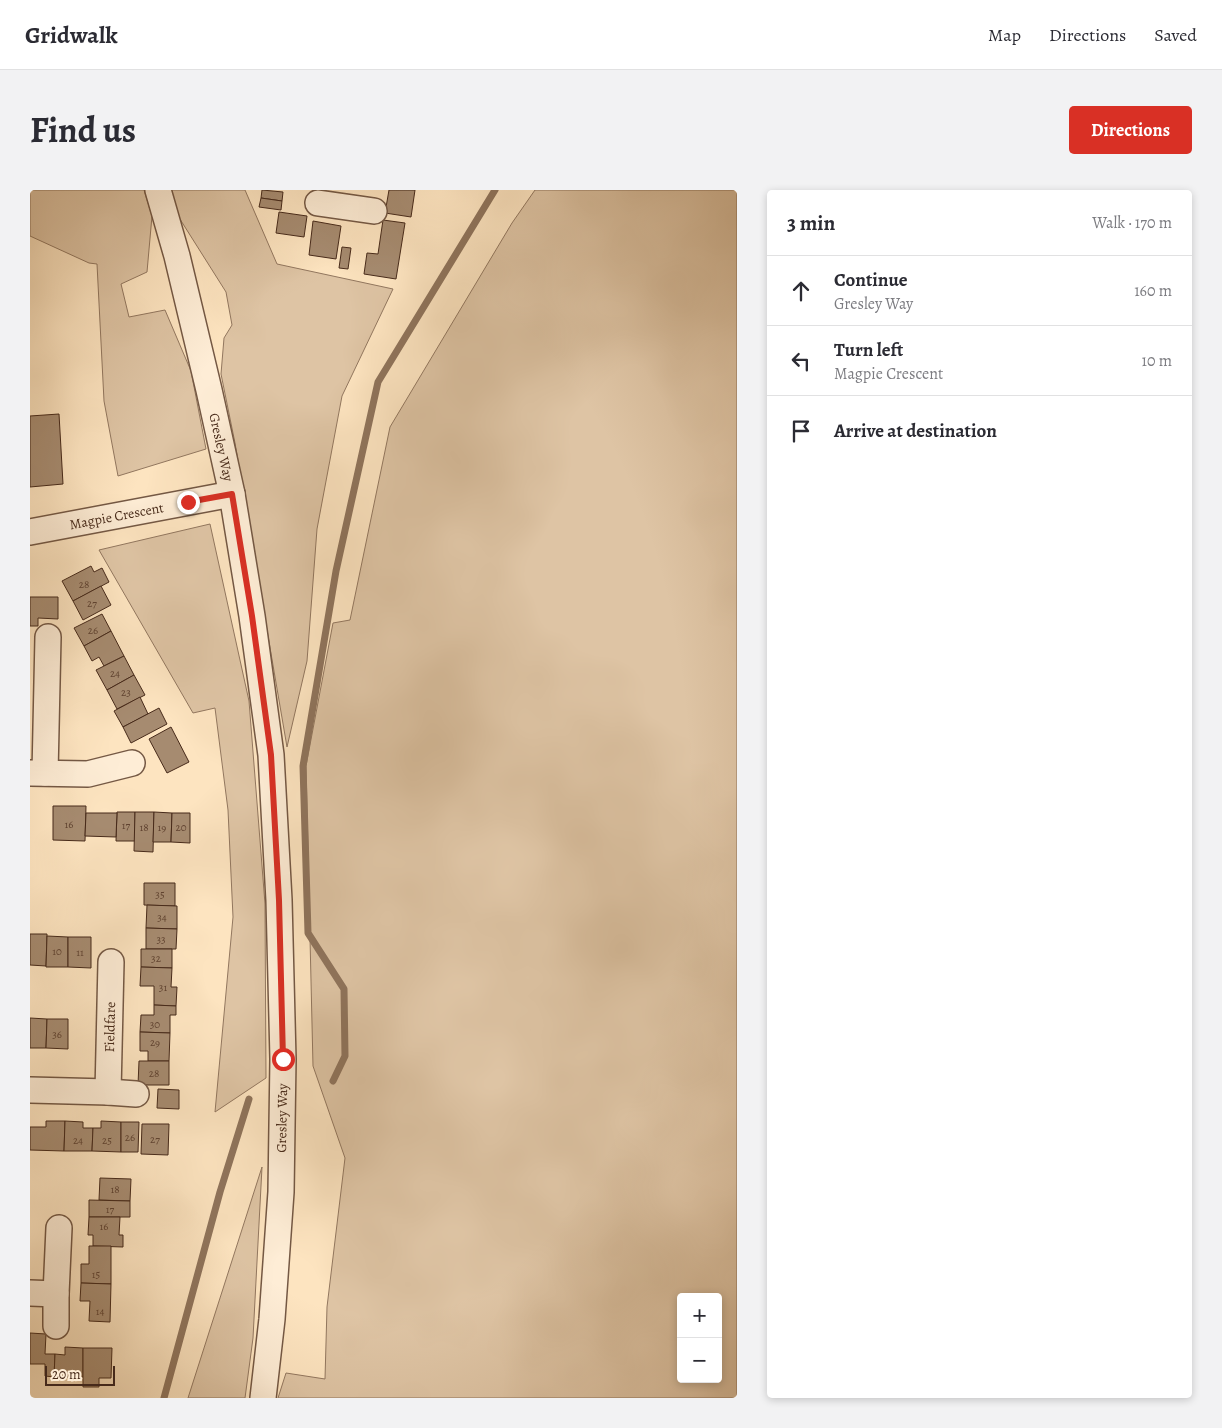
<!DOCTYPE html>
<meta charset="utf-8">
<style>
body{margin:0;font-family:Alegreya,serif;background:#f2f2f3;color:#2b2b33}
.controls{position:absolute;right:15px;bottom:15px;display:grid;overflow:hidden;border-radius:5px;box-shadow:0 2px 8px #0003}
.controls button{width:45px;height:45px;display:grid;place-items:center;padding:0;border:0;border-bottom:1px solid #e1e1e2;background:#fff;color:#2b2b33;font:25px sans-serif}
.scale{position:absolute;left:15px;bottom:12px;width:70px;box-sizing:border-box;padding-left:5px;border:2px solid #472a1a;border-top:0;font-size:14px;line-height:18px;white-space:nowrap;color:#472a1a;-webkit-text-stroke:4px #feedd6;paint-order:stroke}
.stop{position:absolute;width:15px;height:15px;margin:-11px;border:4px solid #d93025;border-radius:50%;background:#fff}
.stop.end{background:#d93025;border-color:#fff;box-shadow:0 1px 5px #0008}
.list{margin:0;padding:0;list-style:none}
h2{display:flex;justify-content:space-between;align-items:center;height:65px;margin:0;padding:0 20px;font-size:21px}
h2 small{font-size:16px;font-weight:400;color:#7c7c81}
.list li{display:grid;grid-template-columns:32px 1fr auto;gap:15px;align-items:center;box-sizing:border-box;height:70px;padding:0 20px;border-top:1px solid #e1e1e2}
.list b{display:block;font-size:19px;white-space:nowrap}
.list p{margin:0;font-size:16px;white-space:nowrap;color:#7c7c81}
.list em{font-size:16px;font-style:normal;color:#7c7c81}
.icon{flex:none;width:28px;height:28px;fill:none;stroke:currentColor;stroke-width:2;stroke-linecap:round;stroke-linejoin:round}
.map{position:relative;flex:none;width:707px;height:1208px;overflow:hidden;border-radius:5px}
header{display:flex;align-items:center;gap:30px;box-sizing:border-box;height:70px;padding:0 25px;background:#fff;border-bottom:1px solid #e1e1e2}
header strong{font-size:24px}
nav{display:flex;gap:28px;margin-inline-start:auto;font-size:18px}
.intro{display:flex;align-items:center;justify-content:space-between;box-sizing:border-box;height:120px;padding:0 30px}
h1{margin:0;font-size:35px}
.button{padding:12px 22px;border-radius:5px;background:#d93025;color:#fff;font-size:18px;font-weight:700}
main{display:flex;gap:30px;padding:0 30px}
aside{flex:1;background:#fff;border-radius:5px;box-shadow:0 2px 8px #0003}
.map>svg:first-child{display:block}
.green{fill:#dec4a4;stroke:#92775f;fill-rule:evenodd}
.lines{fill:none;stroke-linecap:round;stroke-linejoin:round}
.stream{stroke:#8f745c;stroke-width:7}
.building{fill:#a68b70;stroke:#472a1a}
.minor-casing{stroke:#745844;stroke-width:28}
.minor{stroke:#feedd6;stroke-width:25}
.route{stroke:#d93025;stroke-width:6}
.labels{text-anchor:middle;dominant-baseline:central;stroke-width:4;stroke-linejoin:round;paint-order:stroke}
.number-label{font-size:11px;fill:#5f4230}
.street-label{font-size:14px;fill:#472a1a;stroke:#feedd6}
</style>
<header>
<strong>Gridwalk</strong>
<nav><a>Map</a><a>Directions</a><a>Saved</a></nav>
</header>
<div class="intro"><h1>Find us</h1><a class="button">Directions</a></div>
<main>
<div class="map">
<svg width="707" height="1208" viewBox="0 0 707 1208">
<rect width="100%" height="100%" fill="#fde4c0"/>
<filter id="stains"><feTurbulence type="fractalNoise" baseFrequency=".004" numOctaves="4"/><feColorMatrix values="0 0 0 0 .2 0 0 0 0 .09 0 0 0 0 .02 0 0 0 .5 -.17"/></filter>
<radialGradient id="worn" r=".72"><stop offset=".6" stop-color="#630" stop-opacity="0"/><stop offset="1" stop-color="#630" stop-opacity=".3"/></radialGradient>
<g class="green">
<polygon points="0,0 114,0 122,26 117,82 91,94 99,127 135,120 161,181 176,259 88,286 74,211 67,74 59,73 0,46"/>
<polygon points="141,0 215,0 247,74 363,99 312,206 287,339 277,471 257,557 205,253 191,184 194,148 202,135 196,102 148,26"/>
<path d="M505 0H707V1208H248L256 1183 295 1189 297 1117 315 968 283 876 276 576 303 433 320 430 360 237 482 33ZM651 1107H688V1189H651Z"/>
<polygon points="180,334 219,511 235,714 236,888 185,922 203,727 198,620 185,518 163,523 69,360"/>
<polygon points="232,977 223,1148 215,1208 158,1208"/>
</g>
<g class="lines">
<g class="stream">
<polyline points="303,891 315,866 314,799 278,743 273,576 306,381 348,192 465,0"/>
<polyline points="134,1208 190,1002 219,909"/>
</g>
</g>
<g class="building">
<polygon points="232,0 253,2 252,11 231,8"/>
<polygon points="359,0 385,0 381,27 355,23"/>
<polygon points="231,8 252,11 251,20 229,17"/>
<polygon points="249,22 277,26 274,47 246,43"/>
<polygon points="353,30 375,33 366,89 334,84 337,63 348,64"/>
<polygon points="283,31 311,36 306,69 279,65"/>
<polygon points="312,57 321,58 318,79 309,78"/>
<polygon points="29,224 33,294 0,297 0,226"/>
<polygon points="61,376 64,382 72,378 79,392 43,411 32,391"/>
<polygon points="71,396 81,415 53,430 43,411"/>
<polygon points="0,407 28,407 28,429 8,428 8,436 0,436"/>
<polygon points="72,424 81,441 54,456 44,438"/>
<polygon points="81,441 94,466 74,476 69,467 62,471 54,456"/>
<polygon points="94,466 104,485 77,500 66,480"/>
<polygon points="104,485 115,505 87,519 77,500"/>
<polygon points="110,507 118,524 93,537 84,521"/>
<polygon points="129,518 137,534 101,553 93,537"/>
<polygon points="141,537 159,572 137,583 119,549"/>
<polygon points="23,616 56,616 55,651 23,650"/>
<polygon points="87,622 105,622 105,651 86,651"/>
<polygon points="105,622 124,622 123,662 104,661"/>
<polygon points="124,622 142,623 141,652 123,652"/>
<polygon points="56,623 87,623 86,647 55,646"/>
<polygon points="142,623 160,623 160,653 141,652"/>
<polygon points="114,693 145,693 145,716 114,715"/>
<polygon points="117,715 147,716 147,739 116,738"/>
<polygon points="116,738 147,739 146,759 116,759"/>
<polygon points="0,744 17,744 16,776 0,775"/>
<polygon points="17,746 38,747 38,777 16,777"/>
<polygon points="38,747 61,747 61,778 38,777"/>
<polygon points="111,759 142,759 142,778 111,777"/>
<polygon points="111,777 142,778 141,797 147,797 146,816 124,815 124,796 110,796"/>
<polygon points="124,815 146,816 146,825 140,825 140,843 110,842 111,825 124,825"/>
<polygon points="0,828 17,829 16,858 0,858"/>
<polygon points="17,829 38,829 38,859 16,858"/>
<polygon points="110,842 140,843 139,871 118,871 118,861 110,861"/>
<polygon points="109,871 139,871 139,895 108,895"/>
<polygon points="128,899 149,900 149,919 127,918"/>
<polygon points="16,931 35,931 34,961 0,960 0,937 16,937"/>
<polygon points="35,931 53,932 53,938 63,938 62,961 34,961"/>
<polygon points="71,931 91,932 91,962 62,961 63,938 71,938"/>
<polygon points="91,932 109,932 108,962 91,962"/>
<polygon points="112,934 139,934 138,965 111,964"/>
<polygon points="70,988 101,989 100,1011 69,1010"/>
<polygon points="59,1010 100,1011 100,1027 59,1027"/>
<polygon points="59,1027 90,1027 89,1045 93,1045 93,1057 63,1056 63,1045 58,1045"/>
<polygon points="59,1056 81,1056 81,1094 51,1093 51,1074 59,1074"/>
<polygon points="51,1093 81,1094 80,1132 59,1131 60,1111 50,1111"/>
<polygon points="0,1143 16,1144 15,1164 25,1164 24,1187 15,1186 15,1174 0,1174"/>
<polygon points="35,1157 53,1158 53,1187 24,1187 25,1164 35,1165"/>
<polygon points="53,1158 82,1158 81,1188 69,1188 69,1197 53,1197"/>
</g>
<g class="lines">
<g class="minor-casing">
<g id="minor">
<path id="s1" d="M128 0 147 66 179 200 202 304 222 426 241 565 249 710 253 869 251 1002 242 1129 233 1208"/>
<polyline points="288,13 344,21"/>
<path id="s2" d="M0 342 202 304"/>
<polyline points="0,583 58,584 102,573"/>
<polyline points="15,583 18,447"/>
<polyline points="0,900 78,902 106,904"/>
<path id="s3" d="M78 902 81 772"/>
<polyline points="0,1103 26,1104"/>
<polyline points="26,1136 26,1104 29,1038"/>
</g>
</g>
<use href="#minor" class="minor"/>
</g>
<g class="lines">
<polyline class="route" points="158,312 202,304 222,426 241,565 249,710 253,869"/>
</g>
<g class="labels">
<g class="number-label">
<text x="54" y="394">28</text>
<text x="62" y="413">27</text>
<text x="63" y="440">26</text>
<text x="85" y="483">24</text>
<text x="96" y="502">23</text>
<text x="39" y="634">16</text>
<text x="96" y="635">17</text>
<text x="114" y="637">18</text>
<text x="132" y="637">19</text>
<text x="151" y="637">20</text>
<text x="130" y="704">35</text>
<text x="132" y="727">34</text>
<text x="131" y="749">33</text>
<text x="27" y="761">10</text>
<text x="50" y="762">11</text>
<text x="126" y="768">32</text>
<text x="133" y="797">31</text>
<text x="125" y="834">30</text>
<text x="27" y="844">36</text>
<text x="125" y="852">29</text>
<text x="124" y="883">28</text>
<text x="100" y="947">26</text>
<text x="125" y="949">27</text>
<text x="48" y="950">24</text>
<text x="77" y="950">25</text>
<text x="85" y="999">18</text>
<text x="80" y="1019">17</text>
<text x="74" y="1036">16</text>
<text x="66" y="1084">15</text>
<text x="70" y="1121">14</text>
</g>
<g class="street-label">
<text stroke="none"><textPath href="#s1" startOffset="265">Gresley Way</textPath></text>
<text stroke="none"><textPath href="#s2" startOffset="88">Magpie Crescent</textPath></text>
<text stroke="none"><textPath href="#s3" startOffset="65">Fieldfare</textPath></text>
<text transform="translate(252 928) rotate(-89)">Gresley Way</text>
</g>
</g>
<rect width="100%" height="100%" filter="url(#stains)"/>
<rect width="100%" height="100%" fill="url(#worn)"/>
</svg>
<div class="controls">
<button>+</button>
<button>−</button>
</div>
<div class="scale">20 m</div>
<div class="stop" style="left:253px;top:869px"></div>
<div class="stop end" style="left:158px;top:312px"></div>
</div>
<aside>
<h2>3 min<small>Walk · 170 m</small></h2>
<ul class="list">
<li><svg class="icon" aria-label="ahead" viewBox="0 0 24 24"><path d="M12 20V5M6 11l6-6 6 6"/></svg><div><b>Continue</b><p>Gresley Way</p></div><em>160 m</em></li>
<li><svg class="icon" aria-label="left" viewBox="0 0 24 24"><path d="M17 20v-9H6M10 6l-5 5 5 5"/></svg><div><b>Turn left</b><p>Magpie Crescent</p></div><em>10 m</em></li>
<li><svg class="icon" aria-label="arrive" viewBox="0 0 24 24"><path d="M6 21V4h12l-3 4 3 4H6"/></svg><div><b>Arrive at destination</b></div></li>
</ul>
</aside>
</main>
